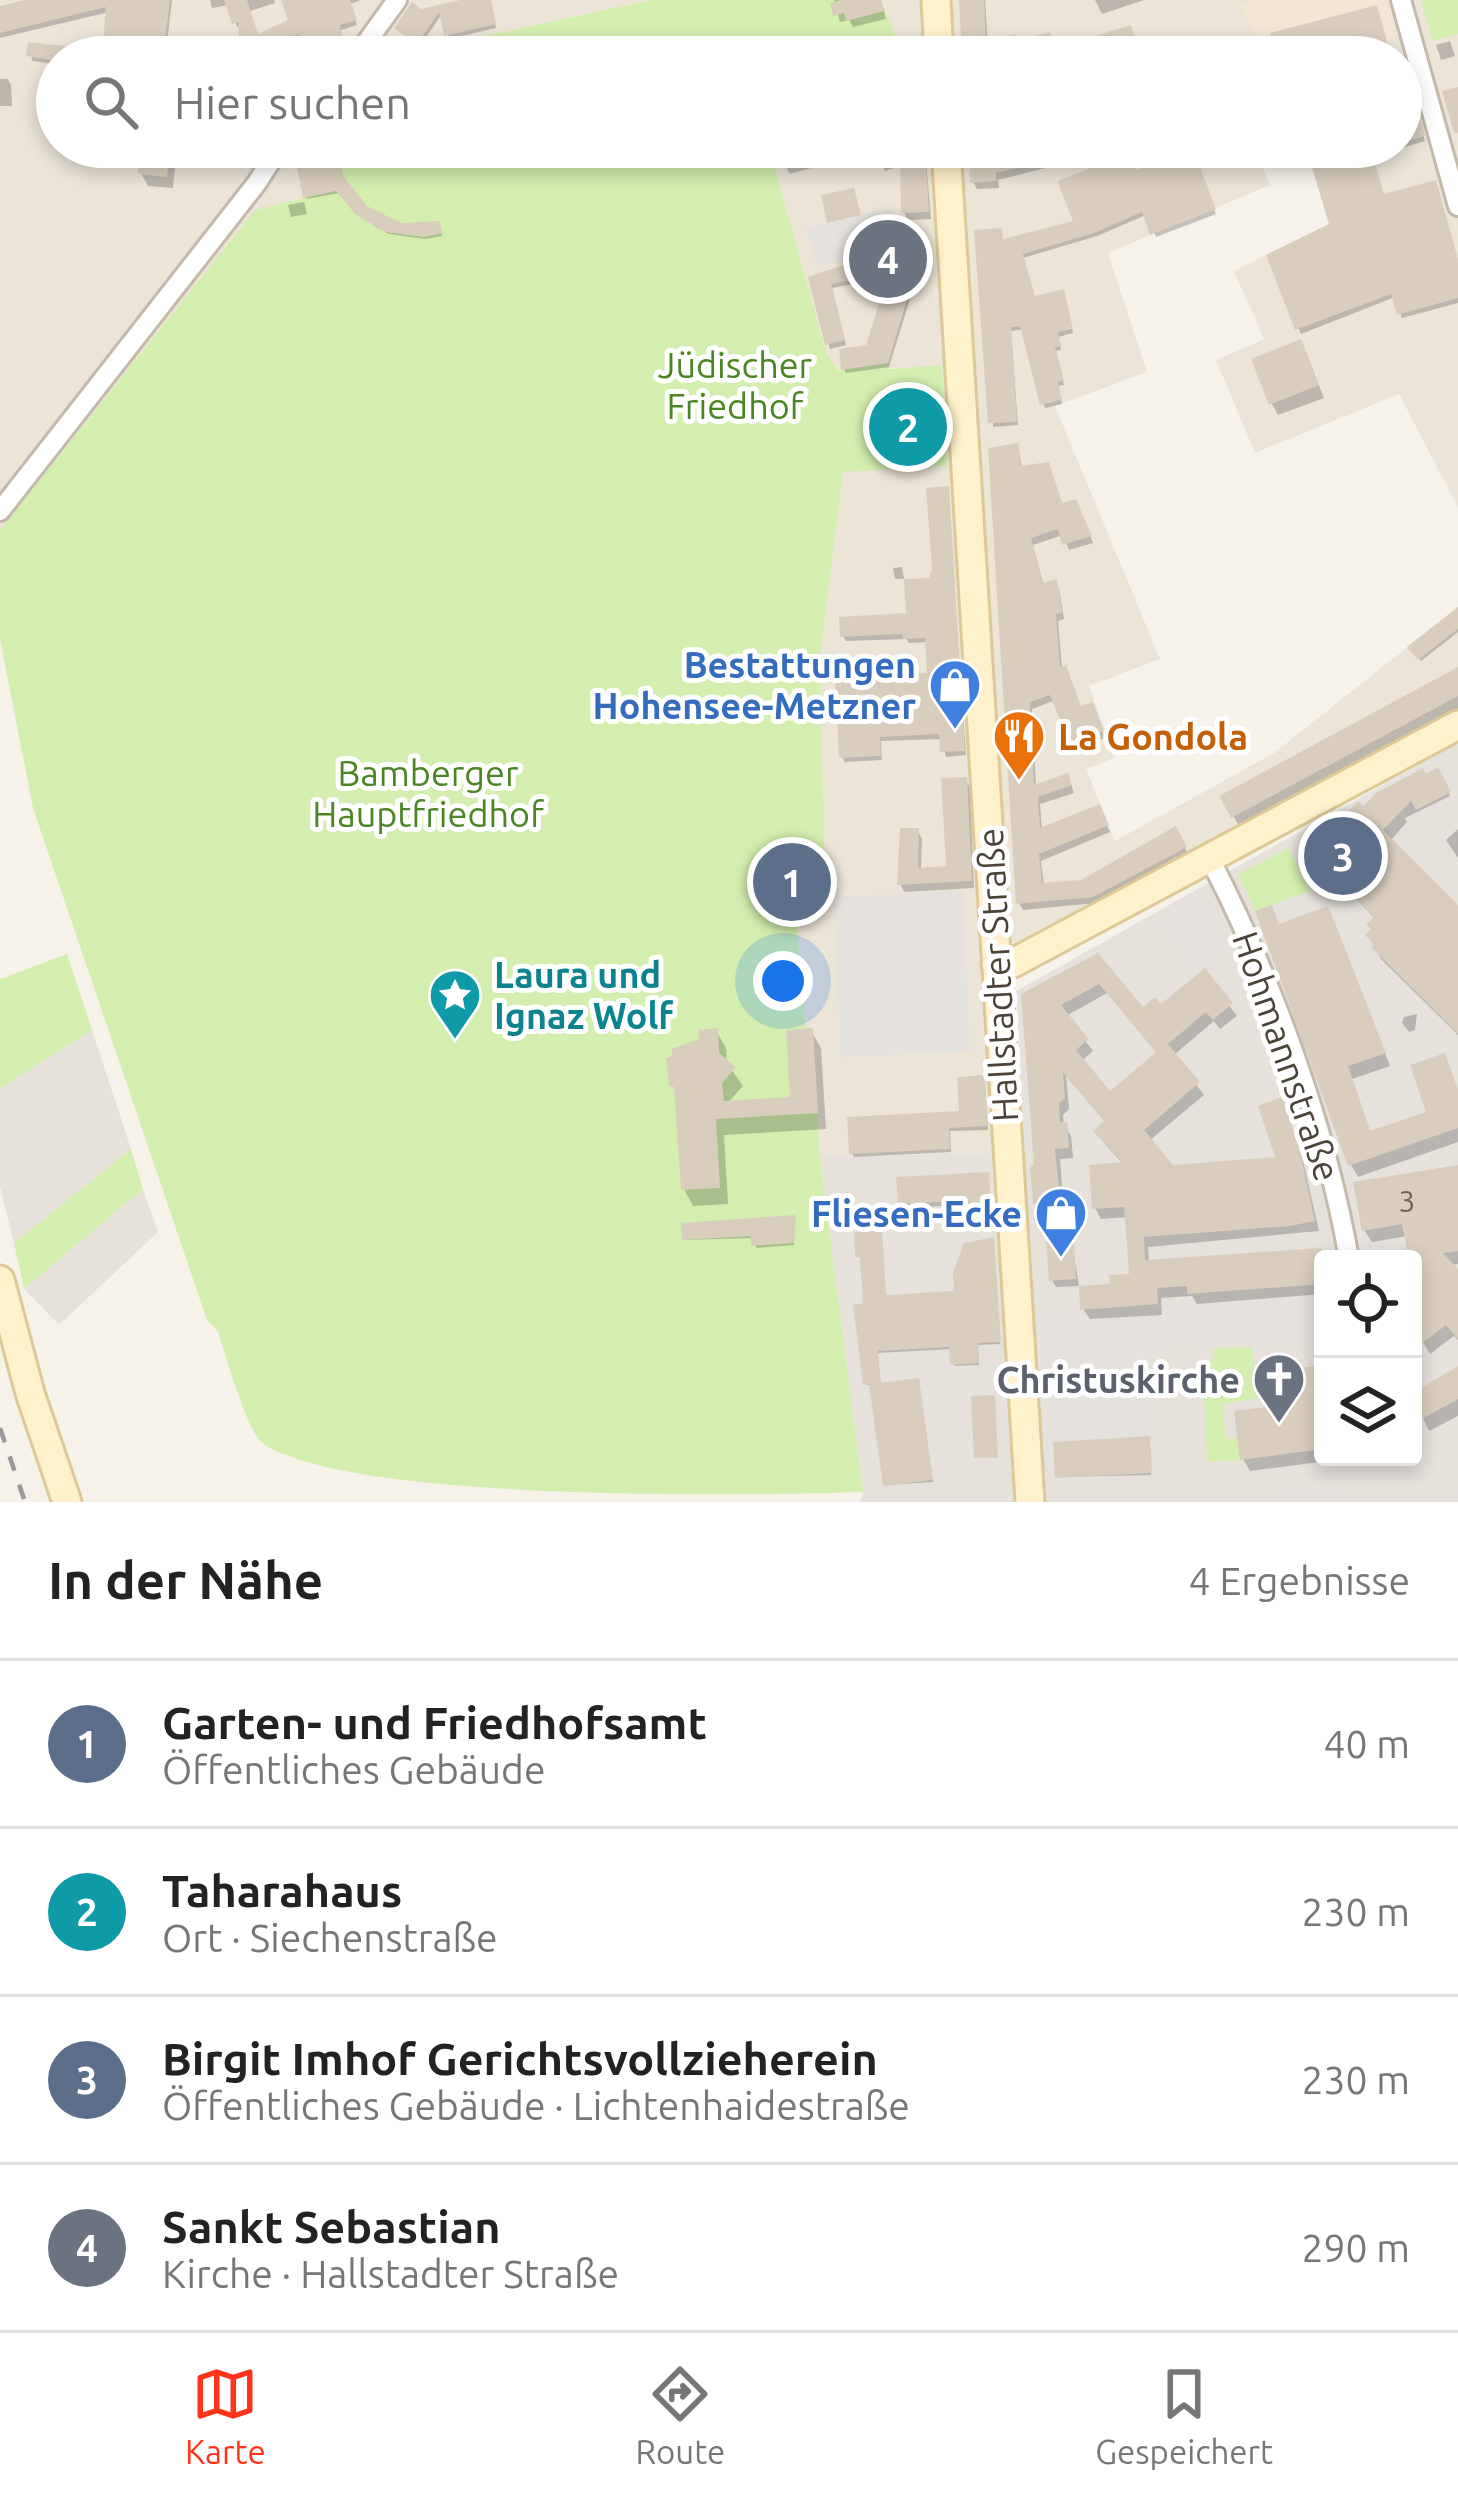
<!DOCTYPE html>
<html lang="de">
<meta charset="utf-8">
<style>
body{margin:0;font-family:Ubuntu,sans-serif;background:#f2f2f2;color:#222}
.controls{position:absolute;right:36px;bottom:36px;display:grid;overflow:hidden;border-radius:12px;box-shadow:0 6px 18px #0003}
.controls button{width:108px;height:108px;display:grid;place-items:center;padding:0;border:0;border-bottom:3px solid #e0e0e0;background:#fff;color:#222;font:60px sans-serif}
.you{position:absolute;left:783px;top:981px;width:42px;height:42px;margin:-30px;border:9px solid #fff;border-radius:50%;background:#1a73e8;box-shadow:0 0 0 18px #1a73e833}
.badge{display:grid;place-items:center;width:78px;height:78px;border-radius:50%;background:#ff3418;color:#fff;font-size:39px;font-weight:700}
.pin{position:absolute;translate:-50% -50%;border:6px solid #fff;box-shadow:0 3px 12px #0006}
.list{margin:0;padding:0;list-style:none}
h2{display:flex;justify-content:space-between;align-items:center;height:156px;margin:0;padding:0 48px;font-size:51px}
h2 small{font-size:39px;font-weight:400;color:#767676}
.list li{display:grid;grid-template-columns:78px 1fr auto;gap:36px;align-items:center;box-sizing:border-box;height:168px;padding:0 48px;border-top:3px solid #e0e0e0}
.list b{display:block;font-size:45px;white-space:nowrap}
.list p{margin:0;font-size:39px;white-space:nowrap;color:#767676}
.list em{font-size:39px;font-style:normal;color:#767676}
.icon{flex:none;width:66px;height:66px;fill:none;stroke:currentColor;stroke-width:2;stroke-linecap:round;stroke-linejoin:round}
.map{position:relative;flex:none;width:1458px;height:1502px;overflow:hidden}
.search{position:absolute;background:#fff;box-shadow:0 6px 18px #0003;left:36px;right:36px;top:36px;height:132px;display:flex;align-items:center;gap:30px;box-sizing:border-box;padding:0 42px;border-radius:66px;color:#767676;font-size:45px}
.sheet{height:828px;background:#fff}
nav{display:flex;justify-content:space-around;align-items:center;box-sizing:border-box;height:168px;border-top:3px solid #e0e0e0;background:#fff;font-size:33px;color:#767676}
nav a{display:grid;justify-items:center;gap:6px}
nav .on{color:#ff3418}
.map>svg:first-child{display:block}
.residential{fill:#ebe4d7}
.industrial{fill:#e6e1db;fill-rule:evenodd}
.education{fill:#f1e7d2}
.green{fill:#d3eeaf}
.parking{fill:#e5e2de}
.shadow{fill:#0003;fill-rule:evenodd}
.building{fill:#d9cebe;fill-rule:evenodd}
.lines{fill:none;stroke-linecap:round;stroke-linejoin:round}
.street-casing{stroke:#c3baab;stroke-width:24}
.secondary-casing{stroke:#dec897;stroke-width:33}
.street{stroke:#fff;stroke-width:18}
.secondary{stroke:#fff1cb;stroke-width:27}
.rail{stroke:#999;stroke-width:4.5;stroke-dasharray:15 15;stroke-linecap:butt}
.labels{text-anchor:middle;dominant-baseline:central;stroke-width:10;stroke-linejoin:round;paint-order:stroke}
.number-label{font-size:30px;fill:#6e6659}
.park-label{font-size:36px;fill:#4a8423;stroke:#fff}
.shop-label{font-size:36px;font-weight:bold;fill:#366cbe;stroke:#fff;text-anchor:end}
.food-label{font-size:36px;font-weight:bold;fill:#c56008;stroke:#fff;text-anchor:start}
.culture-label{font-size:36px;font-weight:bold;fill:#0d838f;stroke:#fff;text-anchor:start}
.street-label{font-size:36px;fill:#4b4337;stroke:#fff}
.worship-label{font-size:36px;font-weight:bold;fill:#5b616d;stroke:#fff;text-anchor:end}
</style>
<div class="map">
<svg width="1458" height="1502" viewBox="0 0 1458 1502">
<rect width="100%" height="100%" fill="#f6f2ea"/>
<g class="residential">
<polygon points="0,0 651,0 410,52 408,48 379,57 57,57 57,147 293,147 303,198 255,210 0,530"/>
<polygon points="881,0 1458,0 1458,507 1399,394 1255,453 1216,360 1264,339 1234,271 1329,224 1306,147 1401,147 1401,57 877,57 901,50"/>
<polygon points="769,147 1254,147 1270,185 1108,253 1147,372 1055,406 1160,659 1089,686 1115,758 1086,769 1115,841 1274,753 1458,607 1458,711 1005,956 1019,1152 820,1157 813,1029 806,1029 794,892 824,863 820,657 843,471 946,466 942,366 839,370 827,355"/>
</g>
<g class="industrial">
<path d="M1458 743V1502H860L863 1492 820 1157 1025 1152 1016 991ZM1323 1259H1413V1457H1323Z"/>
<polygon points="92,1030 131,1149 14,1243 0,1187 0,1089"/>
<polygon points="143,1189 158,1232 59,1325 24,1289"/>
</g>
<polygon class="education" points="1257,0 1385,0 1397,38 1333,57 1264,57 1240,5"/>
<g class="green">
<polygon points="651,0 881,0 901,50 877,57 379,57 409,47 411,52"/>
<polygon points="1421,0 1458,0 1458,34 1433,41"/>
<path d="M293 147H769L827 355 838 370 888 363 889 369 942 365 947 466 843 472 820 657 825 890 794 892 806 1028H813L820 1157 863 1492C743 1496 342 1502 261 1442 246 1427 226 1356 218 1332L207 1320 33 808 0 639V530L255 210 303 198Z"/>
<polygon points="1288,848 1310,891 1255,911 1238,874"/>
<polygon points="67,954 92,1030 0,1089 0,979"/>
<polygon points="131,1149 143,1189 24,1289 14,1243"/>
<polygon points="1252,1347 1259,1398 1222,1404 1226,1439 1237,1439 1240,1460 1207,1462 1203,1363 1214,1361 1213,1349"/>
</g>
<g class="parking">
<polygon points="890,208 891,247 817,266 806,228"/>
<polygon points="963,891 970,1051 841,1057 834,897"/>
<polygon points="1200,897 1228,948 1201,971 1158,920"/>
<polygon points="1323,1293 1323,1340 1209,1346 1206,1299"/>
<polygon points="1198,1308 1200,1343 1145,1347 1150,1437 1053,1442 1046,1316"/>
<polygon points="1279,1491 1381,1496 1458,1494 1458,1502 1276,1502"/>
</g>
<g class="shadow">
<polygon points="36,0 172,0 166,52 178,57 57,57 57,73 55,64 32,61 30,45 105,53 109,12 0,38 0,9"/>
<polygon points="210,0 274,0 275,3 250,11 257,37 292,22 284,0 361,0 350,4 357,25 341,30 342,44 331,57 299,57 302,39 257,57 240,57 242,26 237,27 229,5 212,8"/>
<polygon points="474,0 490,0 496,28 449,39 442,14 420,46 398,28 421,12"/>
<polygon points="834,0 881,0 886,19 853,27 849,20 840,22"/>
<polygon points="962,0 985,0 988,45 1014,38 1020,54 965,57"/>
<polygon points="1095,0 1144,0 1102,14"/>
<polygon points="1376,9 1389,54 1398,51 1401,56 1425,141 1372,157 1384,197 1434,183 1458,265 1458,303 1402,318 1395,297 1301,334 1270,257 1333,226 1309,147 1401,147 1401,57 1368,57 1364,45 1317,57 1279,57 1274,35"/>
<polygon points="1130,29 1134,41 1081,57 1034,57"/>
<polygon points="1450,41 1455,56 1441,60 1436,45"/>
<polygon points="414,49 416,54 410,57 387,57"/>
<polygon points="0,79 8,79 11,85 12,106 0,106"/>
<polygon points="228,147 246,147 245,162 232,161"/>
<polygon points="296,147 337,147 344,182 365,209 401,226 439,227 442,236 426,239 389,234 374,226 339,193 307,199"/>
<polygon points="813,147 818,166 790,174 786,167"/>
<polygon points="876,147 925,147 931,219 908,220 904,212 903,165 885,171"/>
<polygon points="971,147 1048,147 1053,166 998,180 999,188 977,189 973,182"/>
<polygon points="168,153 175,166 173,188 148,186 141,173"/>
<polygon points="1194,157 1216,214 1156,237 1146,215 1097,236 1023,258 1035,299 1065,297 1073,333 1058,337 1061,350 1055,351 1064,385 1058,386 1062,404 1045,408 1024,329 1011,331 1018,425 993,427 1000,231 1003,242 1077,223 1136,174"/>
<polygon points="304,202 307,214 291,217 288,205"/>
<polygon points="915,250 914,286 889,367 846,373 844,369 869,348 891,277 832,288 846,345 830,349 812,279"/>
<polygon points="1307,355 1324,398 1278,415 1272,404"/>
<polygon points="1018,446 1022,469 1062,506 1079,509 1093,543 1069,550 1063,535 1033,545 1044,586 1056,582 1059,589 1064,619 1058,621 1062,669 1081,710 1096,712 1105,738 1075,749 1056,700 1032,709 1036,788 1071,784 1074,793 1040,804 1042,831 1102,814 1110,832 1041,861 1044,886 1082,882 1175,830 1188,854 1097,903 1023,910 1019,903"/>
<polygon points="947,489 966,755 946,757 942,739 881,741 882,760 845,762 842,757 930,675 928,642 909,643 906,639 846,641 843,636 909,616 932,581"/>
<polygon points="902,567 904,579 895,579 893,568"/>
<polygon points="1458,611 1458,632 1421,661 1411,648"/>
<polygon points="1458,670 1458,712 1241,830 1223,797"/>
<polygon points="1437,771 1450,796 1405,818 1407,822 1390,841 1458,909 1458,1035 1381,959 1369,935 1376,920 1313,852 1363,810"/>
<polygon points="965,780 970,787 974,888 904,892 900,884 918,831 922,839 921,871 949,869"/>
<polygon points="1458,829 1458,858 1446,840"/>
<polygon points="824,869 825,892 784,894 784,902 762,901"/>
<polygon points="1334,921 1390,1066 1352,1079 1371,1134 1430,1114 1444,1057 1458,1090 1458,1142 1358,1177 1351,1165 1280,927"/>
<path d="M1097 957 1143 1011 1161 1009 1204 972 1237 1016 1220 1029 1214 1021 1174 1055 1204 1095 1149 1141 1172 1168 1279 1160 1286 1112 1303 1161 1319 1231 1148 1247 1149 1263 1319 1251 1324 1259 1323 1294 1197 1304 1192 1296 1161 1298 1162 1315 1090 1319 1083 1309 1132 1277 1128 1217 1101 1219 1095 1208 1124 1165 1103 1142 1106 1123 1066 1076 1069 1109 1063 1115 1064 1125 1071 1136 1073 1158 1060 1159 1064 1212 1042 1214 1036 1203 1037 1168 1024 996ZM1107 993 1158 1054 1110 1095 1081 1061 1093 1051 1066 1016Z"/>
<polygon points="1417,1014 1415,1030 1409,1032 1402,1023 1404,1017"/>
<polygon points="716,1031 726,1048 727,1063 743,1086 727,1104 793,1100 811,1031 821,1048 826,1129 724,1135 728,1204 693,1206 684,1189 678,1094 672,1084"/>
<polygon points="985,1083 988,1130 950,1131 951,1152 854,1157 852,1153 962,1114"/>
<polygon points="1458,1168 1458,1264 1450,1265 1458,1274 1458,1340 1454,1336 1430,1354 1413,1325 1413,1259 1374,1259 1411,1254 1408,1236 1372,1242 1364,1230"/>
<polygon points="987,1175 992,1214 964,1212 960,1205 904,1208 901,1203"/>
<polygon points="794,1218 794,1245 756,1248 754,1238 685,1240"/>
<polygon points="857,1235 885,1298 957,1294 993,1243 1000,1344 978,1345 979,1365 955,1366 952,1349 877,1353 881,1386 919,1383 933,1482 886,1485 872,1386 866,1384 864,1259 858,1256"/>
<polygon points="1072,1243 1079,1286 1056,1287 1052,1280"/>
<polygon points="1323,1368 1323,1457 1357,1457 1250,1471 1243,1459 1277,1409"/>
<polygon points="1458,1372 1458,1416 1429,1431 1413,1396"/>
<polygon points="1149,1442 1151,1475 1058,1477"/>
</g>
<g class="building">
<polygon points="25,0 170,0 163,57 102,55 106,7 0,33 0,6"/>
<polygon points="224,0 247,0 258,34 288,20 281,0 350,0 357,20 340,25 341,38 324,57 296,57 299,34 256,52 256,57 237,57 239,22 232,24"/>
<polygon points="460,0 491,0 496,24 444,36 439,12 417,44 394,28 412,2 421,9"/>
<polygon points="841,0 881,0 884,11 846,21 844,13 833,16 830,3"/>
<polygon points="959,0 984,0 986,42 1015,34 1018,47 992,51 992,57 962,57"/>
<polygon points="1377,5 1391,57 1317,57 1316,52 1276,57 1270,33"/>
<polygon points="1131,25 1135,38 1073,57 1031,57 1027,38 1050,32 1056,48"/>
<polygon points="28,42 84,48 83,57 57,57 57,61 26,56"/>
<polygon points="1404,63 1425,136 1401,143 1401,64"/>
<polygon points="1458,87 1458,133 1454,133 1442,91"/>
<polygon points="293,147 335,147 344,177 367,206 401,223 439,221 443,233 423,237 385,232 355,214 336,191 303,198"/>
<polygon points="777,147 813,147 816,158 783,168"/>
<polygon points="873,147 925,147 929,212 901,213 900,158 878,165"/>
<polygon points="968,147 1048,147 1051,159 996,173 996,181 970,183"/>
<polygon points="1306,147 1370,147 1384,194 1436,180 1458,259 1458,298 1397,315 1391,294 1295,330 1266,255 1329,224"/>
<polygon points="141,148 170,151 167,177 138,174"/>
<polygon points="1193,149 1216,209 1150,235 1142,212 1094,233 1023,254 1035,296 1064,289 1073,329 1058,332 1061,346 1055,347 1064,380 1058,382 1062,400 1040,405 1020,326 1011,327 1017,422 988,423 974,230 1002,228 1003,239 1073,221 1057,181 1130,153 1137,170"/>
<polygon points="854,188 861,215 827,223 821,195"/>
<polygon points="917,246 913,279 888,363 841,370 839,349 866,345 889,273 831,284 845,340 825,345 808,277 867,257"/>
<polygon points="1301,339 1319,385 1269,405 1251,359"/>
<polygon points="927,393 930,454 889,456 886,395"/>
<polygon points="1019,443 1020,466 1049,462 1062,503 1076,499 1092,536 1062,545 1058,529 1031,538 1043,583 1057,579 1062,613 1056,614 1060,667 1066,665 1081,706 1093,702 1104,731 1069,743 1050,695 1030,702 1034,785 1068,773 1072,785 1038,797 1040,828 1100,804 1109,825 1039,854 1042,883 1081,880 1176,826 1187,847 1093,897 1016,904 988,448"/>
<polygon points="949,486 965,751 940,752 939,734 880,737 881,756 839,758 835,676 927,673 925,638 903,639 902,634 840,637 839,617 906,613 904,579 929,578 932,569 926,488"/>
<polygon points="1458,607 1458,629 1418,660 1407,647"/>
<polygon points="1458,667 1458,696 1231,818 1219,796"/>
<polygon points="1438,767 1451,792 1416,810 1411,801 1383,830 1458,905 1458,1034 1371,947 1374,944 1365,935 1371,929 1366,925 1374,917 1309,851 1358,801 1363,806 1376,793 1423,768 1426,774"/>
<polygon points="967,777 972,881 897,885 900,828 919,828 918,868 946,866 941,778"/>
<polygon points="824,863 825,890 784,892 785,900 759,901 758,873 780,871 780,866"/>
<polygon points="1272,905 1279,924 1328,906 1386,1053 1348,1066 1370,1131 1426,1112 1410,1065 1445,1053 1458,1090 1458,1128 1348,1166 1255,911"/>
<path d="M1098 953 1143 1007 1155 997 1161 1004 1205 968 1233 1003 1213 1020 1206 1012 1168 1044 1200 1082 1144 1130 1173 1165 1275 1157 1258 1106 1282 1097 1299 1148 1315 1221 1290 1226 1144 1237 1145 1260 1321 1248 1323 1284 1187 1294V1286L1157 1288 1158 1304 1080 1310 1079 1286 1110 1284 1109 1275 1129 1274 1124 1207 1092 1209 1089 1165 1122 1162 1093 1131 1104 1121 1063 1072 1065 1098 1059 1103 1060 1122H1067L1069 1148 1055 1149 1060 1202 1033 1204 1030 1165H1034L1021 994ZM1099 984 1156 1052 1110 1091 1076 1050 1089 1039 1061 1005Z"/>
<polygon points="718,1028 719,1053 736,1067 722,1083 724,1101 790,1097 786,1030 813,1028 818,1113 716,1119 720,1188 681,1190 674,1087 669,1085 666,1058 672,1056 672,1049 699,1039 698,1030"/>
<polygon points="985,1075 987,1126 949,1128 950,1149 849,1154 847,1117 959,1111 957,1077"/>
<polygon points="1458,1165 1458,1251 1443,1253 1458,1269 1458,1339 1446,1325 1421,1344 1413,1330 1413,1299 1421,1297 1416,1259 1409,1259 1402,1224 1362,1231 1353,1182"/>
<polygon points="989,1172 991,1210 958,1208 957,1201 898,1204 896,1177"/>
<polygon points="796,1215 794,1243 751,1246 751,1236 682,1240 681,1223"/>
<polygon points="882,1231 886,1295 954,1291 953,1273 964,1243 994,1237 1001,1342 978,1343 979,1363 950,1365 949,1347 878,1351 881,1383 872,1384 919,1378 933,1480 883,1486 869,1384 863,1385 853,1304 863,1304 860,1257 855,1257 854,1232"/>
<polygon points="1074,1240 1076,1279 1049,1281 1046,1242"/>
<polygon points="1323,1365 1323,1449 1240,1460 1234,1411 1274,1406 1269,1372"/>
<polygon points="1458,1366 1458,1399 1420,1420 1413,1393"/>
<polygon points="995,1395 998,1458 974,1458 971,1396"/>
<polygon points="1150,1436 1152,1473 1055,1478 1053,1442"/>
</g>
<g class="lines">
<g class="street-casing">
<g id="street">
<polyline points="1401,0 1458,206"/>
<polyline points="356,57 397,0"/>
<polyline points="0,511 256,184 280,147"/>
<path d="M1210 859C1272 979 1326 1126 1349 1259"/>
</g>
</g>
<g class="secondary-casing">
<g id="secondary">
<polyline points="936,0 939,57"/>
<polyline points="946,147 1030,1502"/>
<polyline points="996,964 1013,963 1458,725"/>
<polyline points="0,1280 30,1393 67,1502"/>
</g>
</g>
<use href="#street" class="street"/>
<use href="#secondary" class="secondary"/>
<polyline class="rail" points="0,1428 25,1502"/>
</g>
<defs>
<g id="shop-pin" transform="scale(2.7)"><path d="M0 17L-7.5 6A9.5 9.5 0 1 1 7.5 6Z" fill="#3f7fe0" stroke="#fff"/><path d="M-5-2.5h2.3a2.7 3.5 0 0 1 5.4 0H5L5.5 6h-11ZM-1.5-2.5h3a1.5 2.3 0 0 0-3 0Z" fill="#fff"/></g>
<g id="restaurant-pin" transform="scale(2.7)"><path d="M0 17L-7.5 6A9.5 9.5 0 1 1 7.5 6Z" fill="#e8710a" stroke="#fff"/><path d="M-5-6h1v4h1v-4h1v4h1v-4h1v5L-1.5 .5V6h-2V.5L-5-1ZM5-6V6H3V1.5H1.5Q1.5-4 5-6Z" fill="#fff"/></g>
<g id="sight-pin" transform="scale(2.7)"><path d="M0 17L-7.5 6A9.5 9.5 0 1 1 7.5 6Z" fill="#0f9aa8" stroke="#fff"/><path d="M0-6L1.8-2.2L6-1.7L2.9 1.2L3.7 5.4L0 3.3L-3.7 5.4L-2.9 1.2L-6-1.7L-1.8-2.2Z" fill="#fff"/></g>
<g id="church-pin" transform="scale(2.7)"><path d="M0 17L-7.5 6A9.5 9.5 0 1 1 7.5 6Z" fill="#6b7280" stroke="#fff"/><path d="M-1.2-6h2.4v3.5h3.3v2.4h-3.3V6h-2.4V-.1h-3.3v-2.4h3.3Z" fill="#fff"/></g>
</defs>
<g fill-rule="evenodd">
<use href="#shop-pin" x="955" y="685"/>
<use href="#restaurant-pin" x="1019" y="736"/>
<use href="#sight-pin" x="455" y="995"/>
<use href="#shop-pin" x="1061" y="1213"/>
<use href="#church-pin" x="1279" y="1379"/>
</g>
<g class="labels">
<g class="number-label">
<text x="1407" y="1201">3</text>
</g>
<g class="park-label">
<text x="735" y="364">Jüdischer<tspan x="735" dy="41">Friedhof</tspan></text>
<text x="428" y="772">Bamberger<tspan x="428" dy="41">Hauptfriedhof</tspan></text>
</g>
<g class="shop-label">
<text x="916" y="664">Bestattungen<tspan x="916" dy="41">Hohensee-Metzner</tspan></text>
<text x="1022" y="1213">Fliesen-Ecke</text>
</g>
<g class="food-label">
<text x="1058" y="736">La Gondola</text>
</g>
<g class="culture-label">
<text x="494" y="974">Laura und<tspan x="494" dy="41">Ignaz Wolf</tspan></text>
</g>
<g class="street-label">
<text transform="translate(997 975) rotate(-93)">Hallstadter Straße</text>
<text transform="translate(1287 1056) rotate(71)">Hohmannstraße</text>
</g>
<g class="worship-label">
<text x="1240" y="1379">Christuskirche</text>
</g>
</g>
</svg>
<div class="controls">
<button><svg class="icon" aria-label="locate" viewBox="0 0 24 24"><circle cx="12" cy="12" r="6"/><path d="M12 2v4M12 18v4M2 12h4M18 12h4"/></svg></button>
<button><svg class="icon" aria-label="layers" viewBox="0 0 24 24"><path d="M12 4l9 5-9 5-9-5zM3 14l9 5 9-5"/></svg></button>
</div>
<div class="you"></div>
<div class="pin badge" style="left:792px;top:882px;background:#5c6f8a">1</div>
<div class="pin badge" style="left:908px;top:427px;background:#0f9aa8">2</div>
<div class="pin badge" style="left:1343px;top:856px;background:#5c6f8a">3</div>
<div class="pin badge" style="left:888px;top:259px;background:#6b7280">4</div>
<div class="search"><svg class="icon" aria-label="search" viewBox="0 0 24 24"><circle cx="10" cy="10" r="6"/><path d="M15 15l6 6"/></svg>Hier suchen</div>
</div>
<section class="sheet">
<h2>In der Nähe<small>4 Ergebnisse</small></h2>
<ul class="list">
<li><span class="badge" style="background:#5c6f8a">1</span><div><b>Garten- und Friedhofsamt</b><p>Öffentliches Gebäude</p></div><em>40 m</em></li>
<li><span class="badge" style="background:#0f9aa8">2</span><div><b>Taharahaus</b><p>Ort · Siechenstraße</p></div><em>230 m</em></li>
<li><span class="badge" style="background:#5c6f8a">3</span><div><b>Birgit Imhof Gerichtsvollzieherein</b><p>Öffentliches Gebäude · Lichtenhaidestraße</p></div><em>230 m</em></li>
<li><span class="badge" style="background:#6b7280">4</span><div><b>Sankt Sebastian</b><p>Kirche · Hallstadter Straße</p></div><em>290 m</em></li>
</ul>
</section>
<nav>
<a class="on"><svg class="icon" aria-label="map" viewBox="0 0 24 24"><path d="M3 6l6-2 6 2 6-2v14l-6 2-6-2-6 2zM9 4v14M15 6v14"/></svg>Karte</a>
<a><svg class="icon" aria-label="directions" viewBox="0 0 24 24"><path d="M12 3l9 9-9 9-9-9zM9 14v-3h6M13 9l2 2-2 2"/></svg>Route</a>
<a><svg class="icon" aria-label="saved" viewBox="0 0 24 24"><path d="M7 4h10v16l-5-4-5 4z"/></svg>Gespeichert</a>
</nav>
